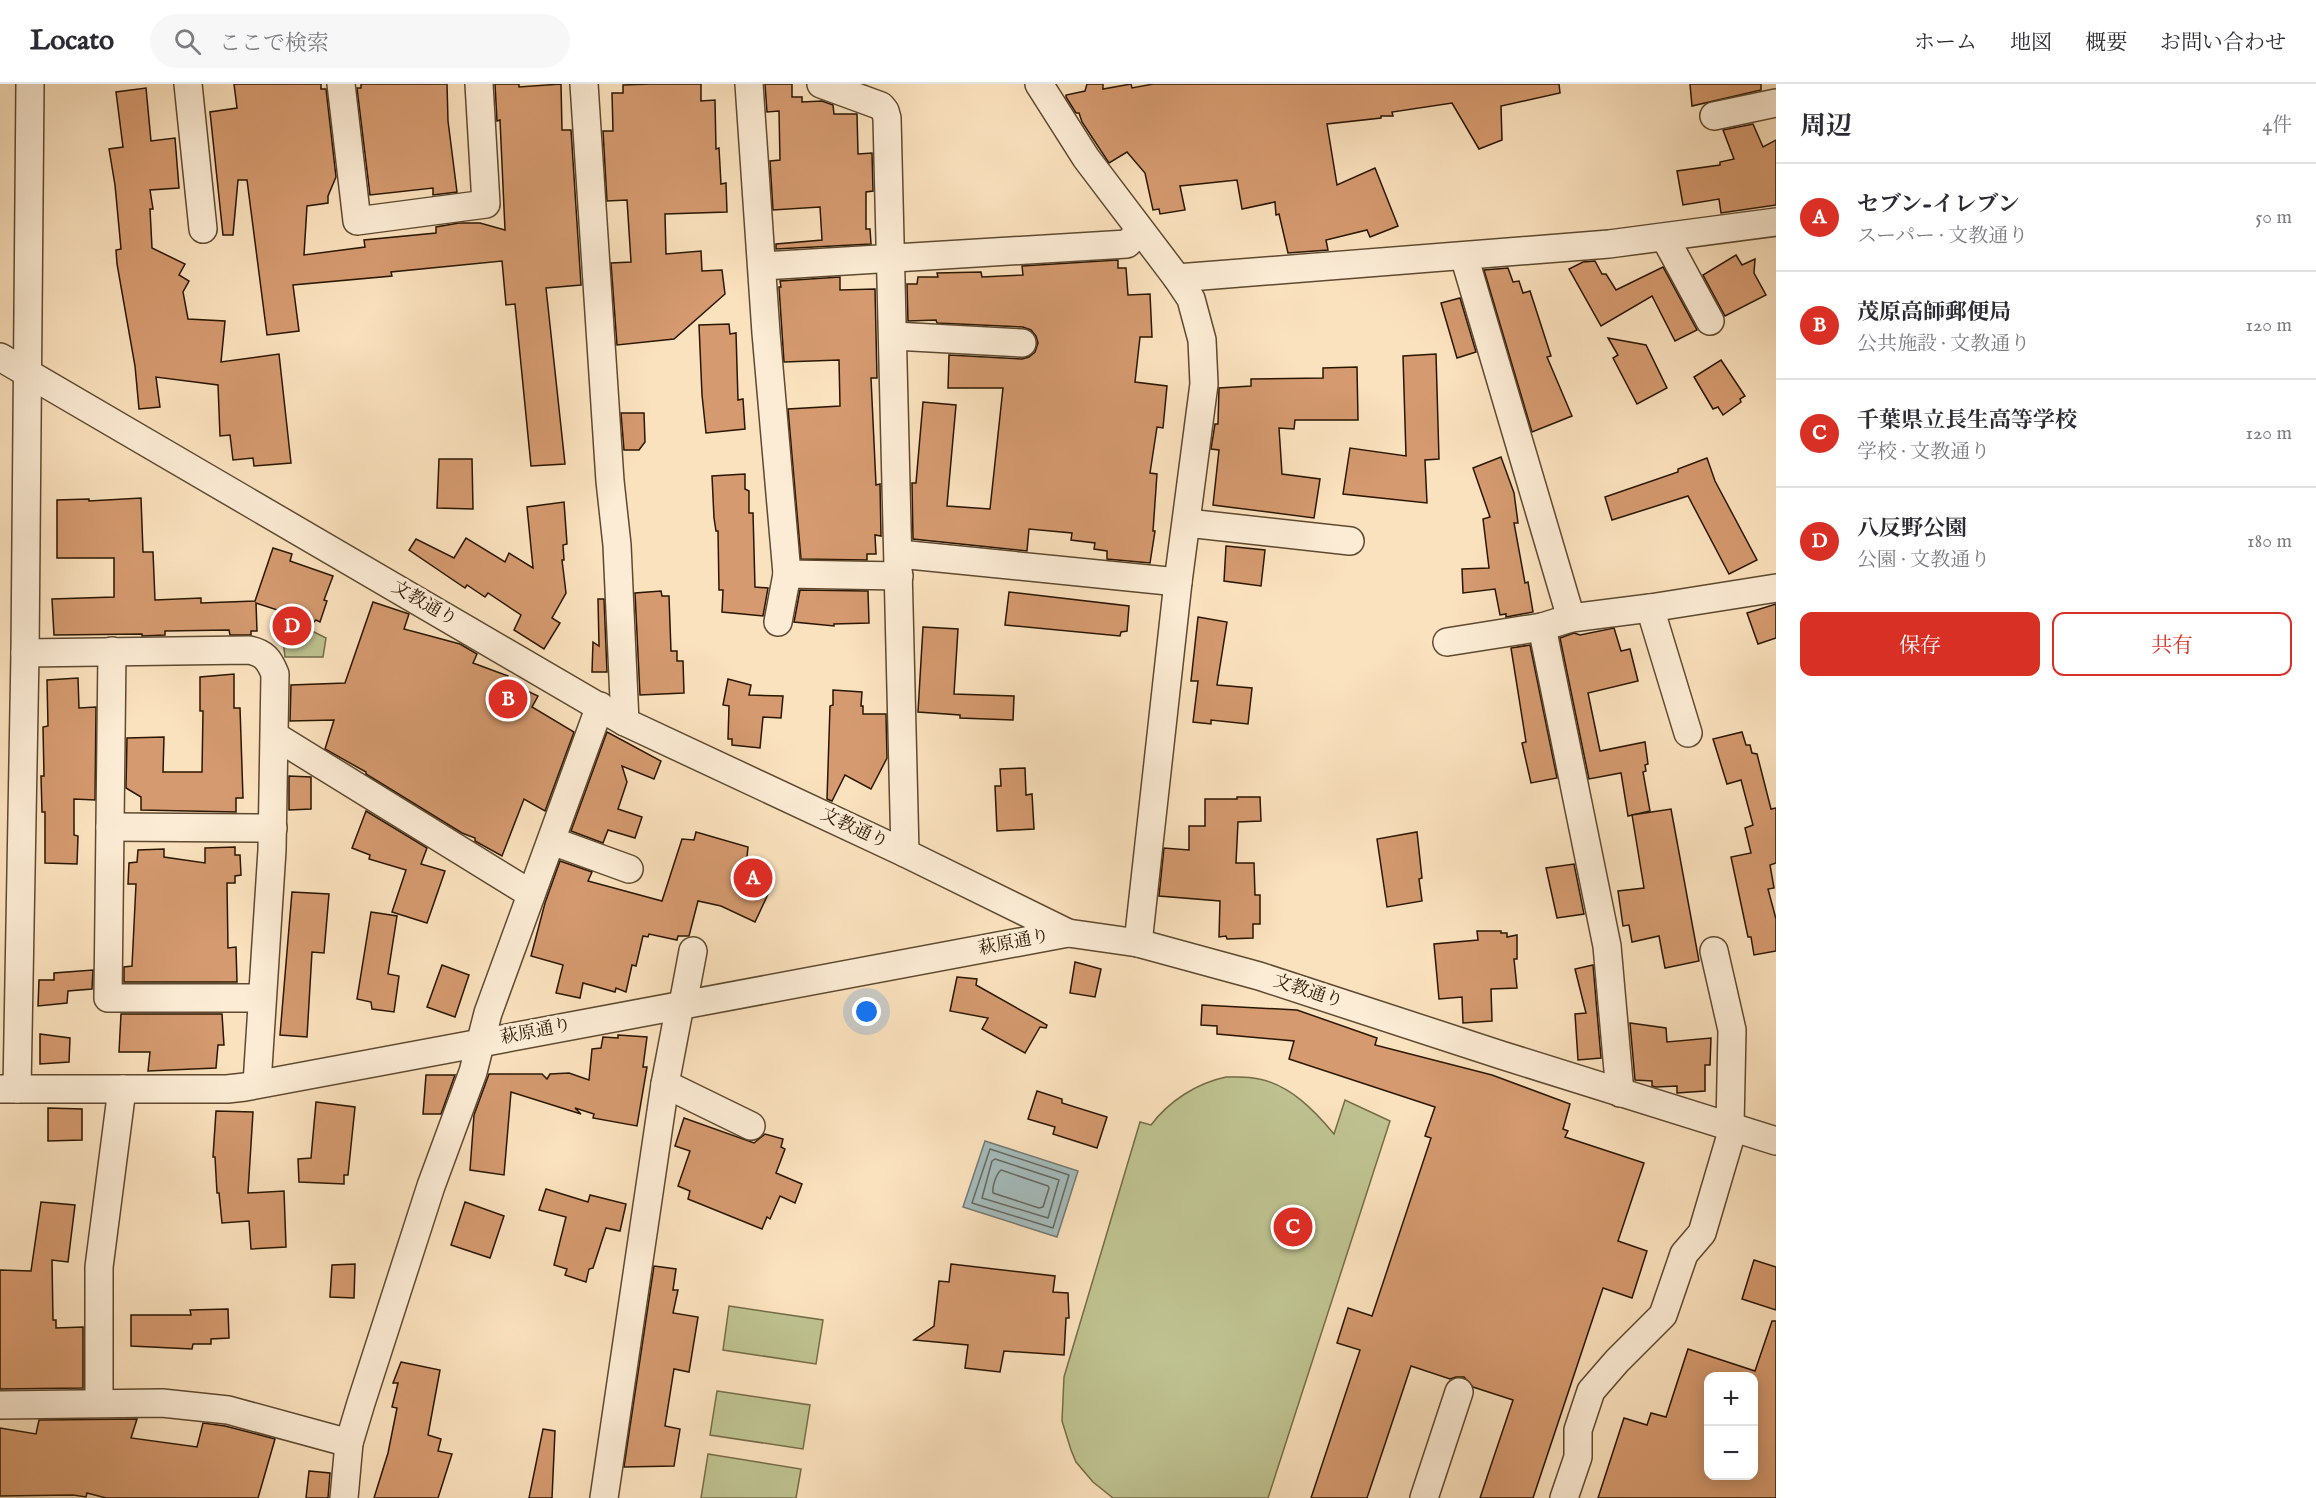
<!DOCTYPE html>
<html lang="ja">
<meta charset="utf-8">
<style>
body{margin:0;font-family:"IM FELL English","Noto Serif JP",serif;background:#f7f7f7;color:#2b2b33}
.controls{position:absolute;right:18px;bottom:18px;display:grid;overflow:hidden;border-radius:12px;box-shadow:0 3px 15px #0003}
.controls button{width:54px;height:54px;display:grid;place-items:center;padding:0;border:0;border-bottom:2px solid #e1e1e2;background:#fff;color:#2b2b33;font:30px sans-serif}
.you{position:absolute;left:867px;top:928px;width:21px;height:21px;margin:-15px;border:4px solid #fff;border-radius:50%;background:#1a73e8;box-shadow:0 0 0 9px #1a73e833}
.badge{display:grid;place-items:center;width:39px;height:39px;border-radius:50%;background:#d93025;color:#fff;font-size:20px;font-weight:700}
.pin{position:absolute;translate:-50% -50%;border:3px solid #fff;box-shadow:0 2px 6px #0006}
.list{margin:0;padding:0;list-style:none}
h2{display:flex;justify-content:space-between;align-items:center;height:78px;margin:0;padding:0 24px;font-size:26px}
h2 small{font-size:20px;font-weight:400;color:#7c7c81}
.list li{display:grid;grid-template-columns:39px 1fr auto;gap:18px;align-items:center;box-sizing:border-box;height:108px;padding:0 24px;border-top:2px solid #e1e1e2}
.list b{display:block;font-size:22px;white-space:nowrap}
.list p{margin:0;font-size:20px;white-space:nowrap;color:#7c7c81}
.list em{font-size:20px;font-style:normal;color:#7c7c81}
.actions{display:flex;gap:12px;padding:18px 24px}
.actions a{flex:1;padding:14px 0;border:2px solid #d93025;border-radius:12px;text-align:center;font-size:21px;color:#d93025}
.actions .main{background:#d93025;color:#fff}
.icon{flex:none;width:33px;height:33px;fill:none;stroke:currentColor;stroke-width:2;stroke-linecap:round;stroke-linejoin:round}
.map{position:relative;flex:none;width:1776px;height:1414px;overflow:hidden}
header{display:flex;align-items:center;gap:36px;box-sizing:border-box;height:84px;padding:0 30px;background:#fff;border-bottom:2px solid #e1e1e2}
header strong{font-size:28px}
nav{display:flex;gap:33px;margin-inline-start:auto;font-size:21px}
.search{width:420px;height:54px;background:#f7f7f7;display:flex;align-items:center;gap:15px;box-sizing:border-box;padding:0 21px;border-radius:33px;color:#7c7c81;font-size:22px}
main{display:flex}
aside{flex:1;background:#fff}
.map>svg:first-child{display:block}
.green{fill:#bfc391;stroke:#746c48;stroke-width:1.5}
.water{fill:#a4bbbc;stroke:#737971;stroke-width:1.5}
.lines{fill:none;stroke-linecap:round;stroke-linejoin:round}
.shore{stroke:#67685e;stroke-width:1.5}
.building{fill:#d59a6f;stroke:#2a1600;stroke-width:1.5;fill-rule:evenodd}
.minor-casing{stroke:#5e4930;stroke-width:30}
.minor{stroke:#fcecd5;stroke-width:27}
.labels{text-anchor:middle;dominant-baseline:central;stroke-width:6;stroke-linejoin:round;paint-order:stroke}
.street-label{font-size:18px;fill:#2a1600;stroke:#fcecd5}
</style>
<header>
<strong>Locato</strong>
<div class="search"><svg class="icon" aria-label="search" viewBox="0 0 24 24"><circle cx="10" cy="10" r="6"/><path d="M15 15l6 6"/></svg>ここで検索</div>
<nav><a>ホーム</a><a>地図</a><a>概要</a><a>お問い合わせ</a></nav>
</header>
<main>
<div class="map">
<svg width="1776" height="1414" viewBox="0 0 1776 1414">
<rect width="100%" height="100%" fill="#fbe2be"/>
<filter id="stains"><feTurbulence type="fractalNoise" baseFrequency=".00333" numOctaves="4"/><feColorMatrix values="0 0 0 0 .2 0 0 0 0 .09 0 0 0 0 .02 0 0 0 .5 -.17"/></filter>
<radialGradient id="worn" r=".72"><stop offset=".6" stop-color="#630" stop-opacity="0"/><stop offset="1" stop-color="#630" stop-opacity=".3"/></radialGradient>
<g class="green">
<polygon points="280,531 326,554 323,573 285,573"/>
<path d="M1226 993C1237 993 1248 992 1259 995 1290 1001 1315 1027 1334 1050L1345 1016 1390 1037 1268 1414H1113L1093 1398 1076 1378 1071 1366 1062 1337 1064 1293 1140 1038 1151 1041C1169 1017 1197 999 1226 993Z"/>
<polygon points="729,1222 823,1236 816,1280 723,1266"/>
<polygon points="717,1307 810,1321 803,1365 710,1351"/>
<polygon points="708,1370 801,1385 796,1414 701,1414"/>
</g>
<polygon class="water" points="985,1057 1078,1087 1057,1153 963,1123"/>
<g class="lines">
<g class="shore">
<polygon points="990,1065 1069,1091 1053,1144 972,1119"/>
<polygon points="995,1075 1059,1096 1048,1134 982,1114 992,1077"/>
<path d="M1001 1086 1048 1102 1049 1104 1043 1123 1039 1124 993 1109C992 1103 996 1090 1001 1086Z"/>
</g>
</g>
<g class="building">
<polygon points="234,0 321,0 321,5 326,5 336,93 328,112 328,119 307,122 304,171 365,163 364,156 436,149 436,143 459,139 480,139 505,146 500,36 497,37 495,0 519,0 519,3 561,0 562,46 571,46 581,201 546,204 565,380 531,382 515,220 506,221 502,177 391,188 392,192 293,201 299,247 267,251 247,96 238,96 233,151 223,151 210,28 237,24"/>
<polygon points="361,0 447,0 448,37 457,108 433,111 433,104 370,111 357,4 361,4"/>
<polygon points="650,0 701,0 701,17 715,16 716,65 719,64 721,100 726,99 727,128 665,130 666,170 701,167 702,187 722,186 725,210 674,255 617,261 611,179 631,178 627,116 607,117 603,47 613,47 612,9 623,9 623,1"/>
<polygon points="765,0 792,0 792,13 802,13 802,18 822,17 833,21 834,30 857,30 858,70 872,69 873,107 866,108 866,145 870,145 871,160 776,165 776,160 822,156 820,123 773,126 770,77 780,76 779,27 767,28"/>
<polygon points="1087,0 1103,0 1103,5 1131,0 1132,4 1153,0 1559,0 1560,9 1501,22 1502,56 1479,65 1452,19 1392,28 1393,32 1381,32 1381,34 1327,40 1337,101 1375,84 1398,142 1370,153 1367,146 1326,156 1328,166 1288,169 1279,130 1276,131 1275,118 1242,125 1237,96 1180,102 1185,126 1160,130 1159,125 1153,126 1145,89 1127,68 1109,79 1082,38 1079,29 1076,29 1066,13 1066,11 1085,7"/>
<polygon points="1690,0 1761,0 1761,6 1692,22"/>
<polygon points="146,4 151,57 175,54 179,104 150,106 153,125 150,125 152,164 185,180 179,191 189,197 183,208 188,235 225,237 221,278 279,270 291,379 254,382 253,374 233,376 230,351 220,352 218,301 156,293 160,323 139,325 135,282 117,180 116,166 121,165 115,101 109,65 123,63 116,8"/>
<polygon points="1753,40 1763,63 1776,56 1776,121 1721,129 1719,115 1683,121 1677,87 1720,81 1720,78 1734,75 1723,46"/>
<polygon points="1736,171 1742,181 1755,175 1754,189 1766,211 1725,232 1703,191"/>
<polygon points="1118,176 1118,184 1126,184 1128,211 1150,210 1152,253 1140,253 1135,298 1167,302 1163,344 1157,343 1150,389 1157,390 1153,447 1155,447 1150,479 1107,475 1107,467 1094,465 1095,459 1071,456 1072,449 1029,445 1027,467 913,455 912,399 916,399 923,318 956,321 947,422 990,425 1003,304 948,304 949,271 1022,275 1029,273 1035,268 1038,259 1036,252 1031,246 1023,243 937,239 936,236 908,237 907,200 917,200 918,193 938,193 937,189 981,188 982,193 1023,191 1022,182"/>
<polygon points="1595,177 1602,190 1606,190 1616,206 1663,183 1697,246 1675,257 1652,212 1601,242 1569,185 1583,178"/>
<polygon points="1508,184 1513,198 1519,197 1523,209 1530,207 1551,272 1547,273 1572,332 1532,348 1484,186"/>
<polygon points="840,193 840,206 875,205 877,294 871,294 876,401 880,400 881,452 875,451 876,470 867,470 867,476 801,475 788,325 840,322 839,276 784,278 779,203 781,203 780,197"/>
<polygon points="1460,214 1476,268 1457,274 1441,219"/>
<polygon points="729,240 730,250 736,249 738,316 743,315 745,345 706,349 702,311 699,241"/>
<polygon points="1608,254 1646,261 1667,304 1637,320 1613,274 1618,271"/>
<polygon points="1436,270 1439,375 1425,376 1427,419 1343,410 1350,364 1406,372 1403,272"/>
<polygon points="1721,276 1745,312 1740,315 1741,318 1723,331 1718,323 1713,325 1694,293"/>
<polygon points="1357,283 1358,336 1295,336 1294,345 1279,344 1282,390 1320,395 1314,434 1213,421 1219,366 1211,365 1215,340 1218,340 1219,304 1251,302 1251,295 1323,294 1323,284"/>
<polygon points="621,329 644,329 645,358 639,366 624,366"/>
<polygon points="1501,373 1514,409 1518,439 1514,439 1525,499 1528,498 1533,528 1506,533 1506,530 1500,531 1495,505 1463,509 1462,485 1489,484 1483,435 1490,433 1473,384"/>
<polygon points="1707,374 1715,397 1757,476 1729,490 1688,412 1612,436 1605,413 1678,388 1678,385"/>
<polygon points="439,375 472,375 473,425 437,424"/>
<polygon points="745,390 745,405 749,407 749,429 753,429 755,503 768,504 763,532 722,528 723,506 719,506 718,447 716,447 714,434 712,392"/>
<polygon points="141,414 143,468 153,468 155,516 201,514 201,519 255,517 273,464 292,470 290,477 333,492 324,516 327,517 320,538 316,536 314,538 256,519 257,547 251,547 251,551 230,551 229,546 165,547 165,551 142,552 142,550 54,551 52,515 114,513 114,474 57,474 57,416 89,415 89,417"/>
<polygon points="564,418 567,460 563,461 564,476 562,476 566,509 552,534 560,539 544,565 514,546 521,531 488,509 485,513 467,501 465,504 409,466 416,455 454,474 466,454 505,478 509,469 533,484 527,423"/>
<polygon points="1226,462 1265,466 1261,502 1224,497"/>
<polygon points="800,506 868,507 869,539 834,540 834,542 794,538"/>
<polygon points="661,507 662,512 669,512 671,567 677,567 677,577 683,577 684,609 640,611 635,509"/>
<polygon points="1009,508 1129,522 1127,547 1121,548 1120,552 1005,541"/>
<polygon points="598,515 604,515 607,588 592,588 593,558 599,562"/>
<polygon points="373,518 409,530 404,545 460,560 477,570 473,579 508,592 506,597 538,612 532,623 574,648 545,727 524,715 502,772 475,757 475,754 462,749 366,690 366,688 325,665 334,636 290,637 291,601 345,599"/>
<polygon points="1776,520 1776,554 1758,560 1747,529"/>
<polygon points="1198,533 1227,538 1217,601 1252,604 1248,640 1211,636 1211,640 1193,638 1198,597 1191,597"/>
<polygon points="923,543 958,545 954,610 1014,612 1013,636 960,634 960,631 918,628"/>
<polygon points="1614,544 1621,567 1630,565 1638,597 1588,609 1600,667 1645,658 1648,680 1645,681 1646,687 1643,688 1650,727 1628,732 1621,689 1589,695 1560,554 1574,549 1580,551"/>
<polygon points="1530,561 1557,694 1531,699 1522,659 1526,658 1511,564"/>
<polygon points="234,590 234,624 240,624 243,714 236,714 236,728 141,726 141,713 126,704 127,654 164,653 163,688 202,688 203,627 200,627 200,593"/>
<polygon points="78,594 79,624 96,623 95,716 74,715 74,751 78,752 77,780 45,779 45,728 42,728 41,692 44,692 43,643 48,642 47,596"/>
<polygon points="728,595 751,601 749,611 783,612 781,634 763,633 760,664 732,661 732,655 728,655 729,622 723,621"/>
<polygon points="833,606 862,608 861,622 863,622 863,630 886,630 887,674 871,705 845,691 832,717 827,715 830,622 833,621"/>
<polygon points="607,648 661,677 654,695 622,682 627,698 618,725 642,733 635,754 608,746 603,759 571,747"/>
<polygon points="1742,648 1746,661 1750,661 1752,669 1757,670 1771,725 1776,724 1776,779 1770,781 1774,804 1768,805 1776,835 1776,867 1754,871 1751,853 1748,853 1731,773 1751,769 1745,744 1753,741 1741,696 1727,700 1713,655"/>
<polygon points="1025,684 1026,711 1032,710 1034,745 997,747 995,702 1001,702 1000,685"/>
<polygon points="289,692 311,693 311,725 289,726"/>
<polygon points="1237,713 1260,713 1261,737 1238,738 1236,779 1254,779 1255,811 1260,811 1260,840 1253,840 1253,854 1227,855 1226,852 1219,853 1220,817 1159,812 1164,764 1189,766 1189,742 1205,742 1205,715 1237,715"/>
<polygon points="1671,725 1699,877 1665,884 1659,852 1632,858 1629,841 1623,842 1618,807 1644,804 1632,731"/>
<polygon points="366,727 427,764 421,780 445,787 427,839 392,828 406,786 369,775 370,771 352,764"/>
<polygon points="696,748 748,763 744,802 769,808 755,838 721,822 698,817 689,852 678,852 677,856 649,850 648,853 643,852 636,882 632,881 626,908 616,904 615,908 583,899 580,914 556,909 563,881 531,872 545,819 560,777 592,788 588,797 662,817 682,755 694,756"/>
<polygon points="1417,748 1422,794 1419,795 1422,817 1387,823 1377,755"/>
<polygon points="235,763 235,771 240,771 241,791 235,792 235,799 227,799 228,864 236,863 237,898 124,898 124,883 132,882 136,800 128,800 129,779 137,778 138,766 164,765 164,773 205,779 205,764"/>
<polygon points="1574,780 1584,830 1557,834 1546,784"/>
<polygon points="292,808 329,810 324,869 312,868 307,953 280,951"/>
<polygon points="371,828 397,832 388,890 399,892 394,928 372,925 371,918 357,915"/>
<polygon points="1477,847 1501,847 1501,849 1507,849 1507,853 1517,851 1517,875 1514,875 1517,904 1491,905 1492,937 1463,939 1462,913 1439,915 1434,860 1478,856"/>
<polygon points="1075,878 1101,885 1095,913 1070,909"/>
<polygon points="442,881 469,891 455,933 427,923"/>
<polygon points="1593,881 1601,974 1578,976 1575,930 1586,929 1575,885"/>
<polygon points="93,886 92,905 68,907 67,919 38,922 39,896 54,896 54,889"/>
<polygon points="957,893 977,895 976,901 1047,941 1046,944 1040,943 1025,969 982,945 988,934 950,927"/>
<polygon points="1202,921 1297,926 1377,954 1375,961 1492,991 1570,1020 1563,1045 1568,1047 1565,1053 1644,1079 1618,1157 1647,1167 1632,1214 1603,1204 1533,1414 1480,1414 1513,1316 1473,1303 1464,1293 1456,1293 1450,1295 1411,1282 1367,1414 1311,1414 1360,1266 1337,1259 1348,1224 1372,1232 1431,1054 1425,1052 1435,1023 1289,975 1294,957 1217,950 1217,942 1201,941"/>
<polygon points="121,930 222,930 224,961 218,961 216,984 148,987 150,968 119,968"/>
<polygon points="1630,939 1666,944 1667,958 1711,954 1710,981 1705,981 1705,1007 1677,1009 1677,1002 1656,1003 1652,1002 1652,997 1635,996"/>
<polygon points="40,950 70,954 69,978 40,980"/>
<polygon points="618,951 647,953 643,983 647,983 637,1042 593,1034 594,1030 575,1024 581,1030 511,1008 504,1091 470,1086 474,1031 489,990 542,990 547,995 550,990 569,989 589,996 592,965 601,964 603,953 618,954"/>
<polygon points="426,991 455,991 441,1030 423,1030"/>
<polygon points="1037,1007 1062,1015 1062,1019 1107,1033 1097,1064 1053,1050 1055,1043 1028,1035"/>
<polygon points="316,1018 355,1023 348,1091 344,1091 344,1100 299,1098 298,1075 311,1074"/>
<polygon points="48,1024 82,1025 82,1056 48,1057"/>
<polygon points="216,1027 253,1028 248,1109 284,1107 286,1163 251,1165 249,1137 222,1139 219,1109 217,1109 215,1073 213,1073"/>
<polygon points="684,1034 754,1059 765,1050 783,1055 781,1063 785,1065 776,1089 802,1100 795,1119 780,1112 770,1135 767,1133 762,1145 688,1115 690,1107 678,1102 690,1067 675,1062"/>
<polygon points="546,1105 588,1118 590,1111 626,1120 620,1147 606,1144 593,1184 589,1185 586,1198 565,1191 567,1185 554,1181 566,1133 539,1126"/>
<polygon points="41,1118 75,1121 68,1178 52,1176 53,1236 56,1236 56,1244 83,1243 83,1304 0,1305 0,1186 31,1187"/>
<polygon points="465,1118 504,1132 490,1174 451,1161"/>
<polygon points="1754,1176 1776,1183 1776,1226 1742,1215"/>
<polygon points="355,1180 354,1214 330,1213 332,1181"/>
<polygon points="951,1180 1055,1192 1053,1208 1068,1209 1069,1234 1066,1234 1064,1271 1004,1267 1000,1288 965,1284 968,1261 914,1256 934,1242 939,1197 949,1198"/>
<polygon points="654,1182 676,1185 673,1206 678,1206 673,1229 698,1233 689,1288 674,1285 665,1342 680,1345 674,1382 624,1383"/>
<polygon points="228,1225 229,1254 211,1255 211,1260 193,1260 192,1265 131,1262 131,1231 191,1231 190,1226"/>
<path d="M1772 1237H1776V1414H1598L1624 1334 1647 1341 1651 1329 1666 1333 1688 1265 1755 1287ZM1708 1293H1754V1392H1708Z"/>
<polygon points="401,1278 440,1286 428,1351 441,1355 438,1367 452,1370 438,1414 374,1414 388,1369 397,1324 392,1323 398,1299 393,1299"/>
<polygon points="137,1335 131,1354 197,1363 203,1339 225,1342 275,1355 258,1414 106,1414 87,1409 86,1413 73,1411 0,1412 0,1344 36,1350 39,1336"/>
<polygon points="543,1345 555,1347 552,1414 529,1414"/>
<polygon points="309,1387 330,1389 328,1414 306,1414"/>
</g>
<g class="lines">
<g class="minor-casing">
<g id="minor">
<polyline points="188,0 203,145"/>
<polyline points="341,0 357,137 486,120 479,0"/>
<polyline points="584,0 610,397 617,461 625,638"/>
<polyline points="749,0 766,249 787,490 899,492"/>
<polyline points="821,0 881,22 885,27 887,34 905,769"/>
<polyline points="1039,0 1086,74 1177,194 1191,215 1202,256 1204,300 1178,498 1138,859"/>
<polyline points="1714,32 1776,19"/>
<polyline points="1665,154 1710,237"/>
<polyline points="1464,172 1571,534"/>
<polyline points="763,182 1127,160 1140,147"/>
<polyline points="1177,194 1609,160 1776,138"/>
<polyline points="894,252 1022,259"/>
<polyline points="0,273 625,638 905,769 1068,849 1138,859 1259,892 1501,971 1776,1057"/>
<polyline points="1187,439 1350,457"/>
<polyline points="899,470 1178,498"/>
<polyline points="1650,524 1688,649"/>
<polyline points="778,538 787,490"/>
<polyline points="1542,543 1607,862 1620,1009"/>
<polyline points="1447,558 1542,543 1571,534 1650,524 1776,504"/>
<polyline points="112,567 108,914 262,914"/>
<path d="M25 569 249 566C264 569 269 575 275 590L272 766 257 1000"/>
<polyline points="275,652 531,810"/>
<polyline points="110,743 273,744"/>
<polyline points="552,757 629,785"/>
<polyline points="1714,867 1732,946 1730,1042"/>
<polyline points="683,920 693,867"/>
<polyline points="665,1000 751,1042"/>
<polyline points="0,1005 227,1005 245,1003 1068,849"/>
<polyline points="17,1005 25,569 30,0"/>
<polyline points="99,1319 99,1183 122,1005"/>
<polyline points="0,1321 162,1319 228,1326 349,1359"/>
<polyline points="344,1414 349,1359 361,1319 431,1102 473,988 488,929 600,622"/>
<polyline points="604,1414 665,1000 680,921"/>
<polyline points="1424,1414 1459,1308"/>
<polyline points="1564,1414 1578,1373 1578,1346 1591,1307 1617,1277 1663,1231 1684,1170 1702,1149 1733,1044"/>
</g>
</g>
<use href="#minor" class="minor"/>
</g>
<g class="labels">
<g class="street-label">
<text transform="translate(424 520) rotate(30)">文教通り</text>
<text transform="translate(854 745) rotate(25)">文教通り</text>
<text transform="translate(1014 859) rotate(-11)">萩原通り</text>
<text transform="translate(1308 908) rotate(18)">文教通り</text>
<text transform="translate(536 948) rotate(-11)">萩原通り</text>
</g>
</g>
<rect width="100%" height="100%" filter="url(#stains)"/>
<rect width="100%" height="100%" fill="url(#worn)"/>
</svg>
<div class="controls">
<button>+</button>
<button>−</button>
</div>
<div class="you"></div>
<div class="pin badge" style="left:753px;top:794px">A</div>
<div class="pin badge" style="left:508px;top:615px">B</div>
<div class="pin badge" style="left:1293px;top:1143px">C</div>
<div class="pin badge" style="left:292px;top:542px">D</div>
</div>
<aside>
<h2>周辺<small>4件</small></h2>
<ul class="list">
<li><span class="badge">A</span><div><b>セブン-イレブン</b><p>スーパー · 文教通り</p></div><em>50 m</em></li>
<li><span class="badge">B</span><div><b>茂原高師郵便局</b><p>公共施設 · 文教通り</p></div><em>120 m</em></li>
<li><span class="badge">C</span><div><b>千葉県立長生高等学校</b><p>学校 · 文教通り</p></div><em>120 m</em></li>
<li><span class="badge">D</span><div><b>八反野公園</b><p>公園 · 文教通り</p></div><em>180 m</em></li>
</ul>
<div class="actions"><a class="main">保存</a><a>共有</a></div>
</aside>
</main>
